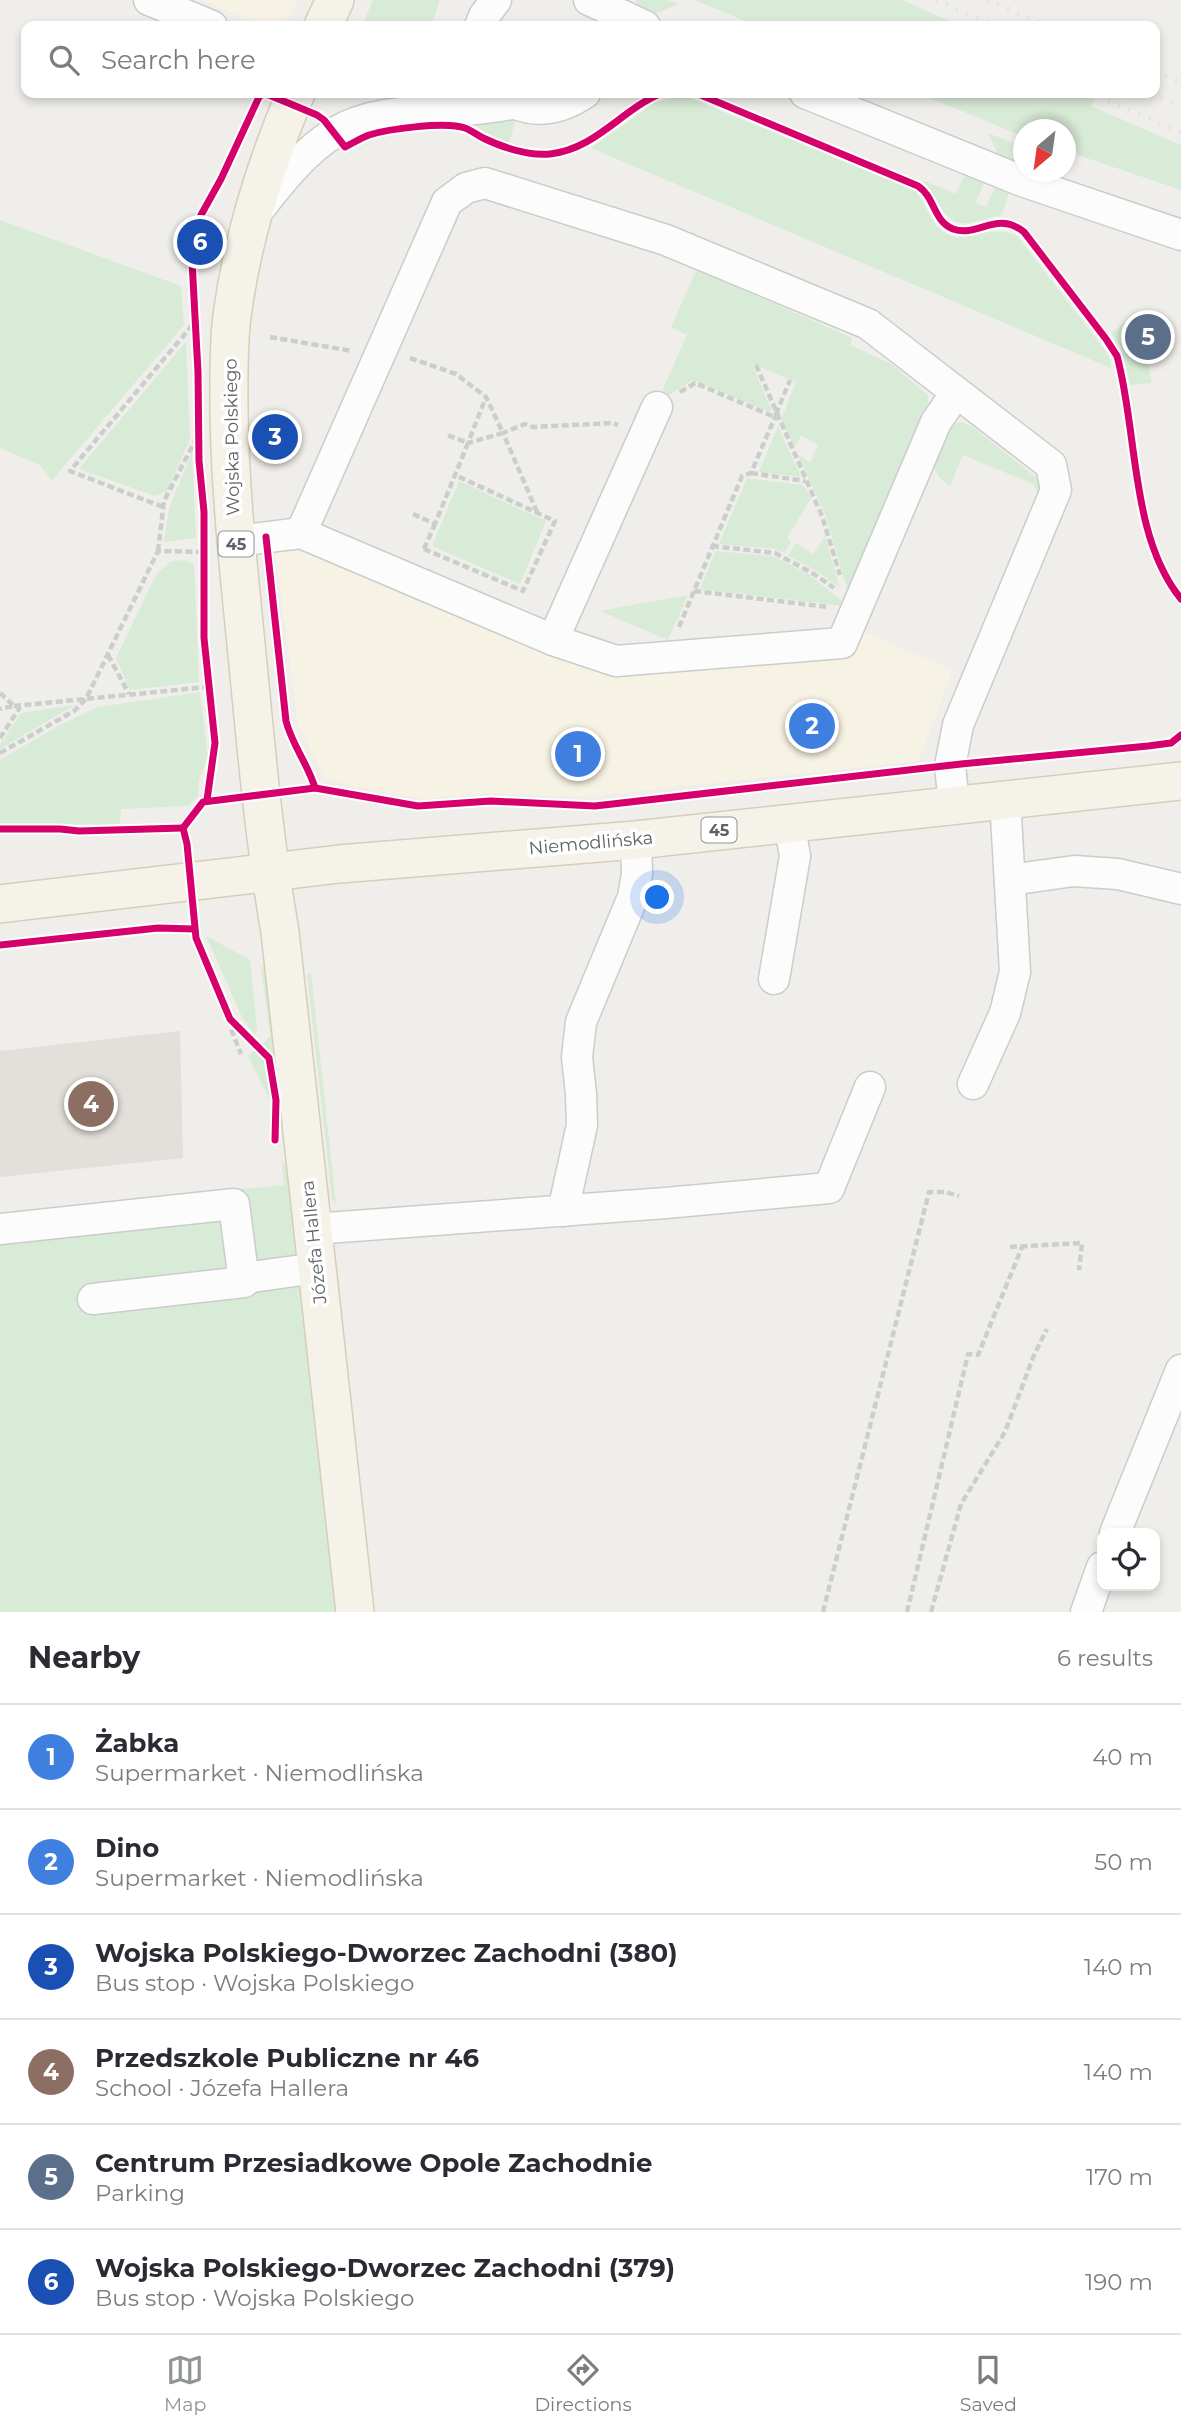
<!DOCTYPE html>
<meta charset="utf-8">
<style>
body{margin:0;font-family:Montserrat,sans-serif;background:#f7f7f7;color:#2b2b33}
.controls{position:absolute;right:21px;bottom:21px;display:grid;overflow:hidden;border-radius:14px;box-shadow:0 4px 10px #0003}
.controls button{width:63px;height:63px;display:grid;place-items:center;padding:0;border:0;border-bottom:2px solid #e1e1e2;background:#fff;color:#2b2b33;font:35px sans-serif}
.compass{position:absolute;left:1013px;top:119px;width:63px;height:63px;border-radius:50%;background:#fff;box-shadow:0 4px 10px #0003;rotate:209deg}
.you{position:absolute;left:658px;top:898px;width:24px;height:24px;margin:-18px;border:5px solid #fff;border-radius:50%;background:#1a73e8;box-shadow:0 0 0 10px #1a73e833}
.badge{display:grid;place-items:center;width:46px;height:46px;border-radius:50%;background:#919496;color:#fff;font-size:23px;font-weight:700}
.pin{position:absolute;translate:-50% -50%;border:4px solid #fff;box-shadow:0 2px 7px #0006}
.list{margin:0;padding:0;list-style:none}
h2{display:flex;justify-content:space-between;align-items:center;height:91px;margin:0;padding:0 28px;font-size:30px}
h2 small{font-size:23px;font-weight:400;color:#7c7c81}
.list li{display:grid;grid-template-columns:46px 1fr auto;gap:21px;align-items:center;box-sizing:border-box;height:105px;padding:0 28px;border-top:2px solid #e1e1e2}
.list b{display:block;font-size:26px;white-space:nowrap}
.list p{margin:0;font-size:23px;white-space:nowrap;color:#7c7c81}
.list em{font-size:23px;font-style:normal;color:#7c7c81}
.icon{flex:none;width:38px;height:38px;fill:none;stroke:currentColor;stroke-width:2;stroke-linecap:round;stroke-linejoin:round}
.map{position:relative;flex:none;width:1181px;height:1612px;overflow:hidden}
.search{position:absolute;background:#fff;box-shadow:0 4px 10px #0003;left:21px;right:21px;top:21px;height:77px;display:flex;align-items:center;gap:18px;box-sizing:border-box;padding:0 24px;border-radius:14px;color:#7c7c81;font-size:26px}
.sheet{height:721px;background:#fff}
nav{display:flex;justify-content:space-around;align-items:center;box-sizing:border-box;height:98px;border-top:2px solid #e1e1e2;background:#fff;font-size:19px;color:#7c7c81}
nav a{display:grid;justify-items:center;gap:4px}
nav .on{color:#919496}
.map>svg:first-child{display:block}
.commercial{fill:#f7f3e4}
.education{fill:#e2e0da}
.green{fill:#d8ebd6}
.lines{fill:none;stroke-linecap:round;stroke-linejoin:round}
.minor-casing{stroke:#cbcccc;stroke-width:33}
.major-casing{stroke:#d7ceb8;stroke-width:40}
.path{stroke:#cacfcc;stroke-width:4.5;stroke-dasharray:7 3.5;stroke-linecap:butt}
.minor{stroke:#fdfcfc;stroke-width:30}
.major{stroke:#f4f2e9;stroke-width:37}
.rail{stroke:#e4e4e4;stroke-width:5;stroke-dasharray:2 9;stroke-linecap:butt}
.cycleway-casing{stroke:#fff;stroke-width:11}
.cycleway{stroke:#d6006c;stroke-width:7}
.labels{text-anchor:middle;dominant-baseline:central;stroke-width:7;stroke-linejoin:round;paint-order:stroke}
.shield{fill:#fff;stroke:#8f9295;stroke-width:2}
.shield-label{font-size:16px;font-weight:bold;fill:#5f6368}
.street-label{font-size:18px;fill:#5f6368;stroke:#fff}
</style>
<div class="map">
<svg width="1181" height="1612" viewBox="0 0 1181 1612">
<rect width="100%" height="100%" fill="#efeeea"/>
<g class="commercial">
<polygon points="202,0 298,0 286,21 265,26"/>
<polygon points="273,536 616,661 862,631 952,670 919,761 583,797 494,793 420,799 326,780 298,724"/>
</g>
<polygon class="education" points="180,1031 183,1158 0,1177 0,1051"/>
<g class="green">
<polygon points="373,0 440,0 431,26 362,26"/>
<polygon points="635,0 666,0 679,4 651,15 639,9"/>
<polygon points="694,0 902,0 962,26 757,26"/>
<polygon points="917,93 1096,93 1091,106 1181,145 1181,190 1066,151 1066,130 1024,130 1023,136"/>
<path d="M675 97 690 98 915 191C925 202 929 218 939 228 963 252 990 219 1018 237L1104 349 1110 359 1111 368 591 148 654 103Z"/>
<polygon points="468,119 507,119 515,122 509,143 485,132"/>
<polygon points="988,133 1022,146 1023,150 1018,167 1001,161"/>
<path d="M965 174 984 182 976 203 986 207 995 187 1009 193 1002 215C990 217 980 221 969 223 942 227 939 194 922 180L956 194Z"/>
<polygon points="0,220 181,286 184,325 52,480 40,465 0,448"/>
<polygon points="697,269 852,338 850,345 891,364 928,395 929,423 855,593 847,588 825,514 798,455 810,462 818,445 801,435 795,448 781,420 796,382 752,364 771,409 769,412 693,380 663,399 663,389 687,335 671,327"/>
<path d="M1128 320C1143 339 1147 359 1152 383L1130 385 1121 348 1111 333Z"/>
<polygon points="186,342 190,439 167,491 155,496 79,469"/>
<path d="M961 422 973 427 1044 484 1029 528 1024 525 1038 492 1033 484 963 455 950 486C938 479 935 471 931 457L947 426Z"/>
<polygon points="778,426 801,477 759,472"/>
<polygon points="192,453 196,538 164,542 169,508"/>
<polygon points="747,478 803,485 811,498 787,538 791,541 785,553 775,549 719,544"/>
<polygon points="459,481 546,521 520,584 432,546"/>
<polygon points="825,536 840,588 815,570 788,556 796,543 813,554"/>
<polygon points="716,551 773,556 810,575 844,603 843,606 700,589"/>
<polygon points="182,560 194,564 199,682 130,690 116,658 156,575 170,562"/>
<polygon points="688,595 668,640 600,611"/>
<polygon points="200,692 208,757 199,780 198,796 188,806 121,809 120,824 0,825 0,760 58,726 98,707"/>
<polygon points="75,705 0,749 0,745 21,713"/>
<polygon points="206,936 250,960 257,1027 255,1035 242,1017"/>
<polygon points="265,966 275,1056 262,1044 270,1036 261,967"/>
<polygon points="311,973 336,1204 332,1199 307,974"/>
<path d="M254 1050C271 1063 272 1084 272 1104L248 1056Z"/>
<polygon points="282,1159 288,1172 355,1612 0,1612 0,1214 284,1185"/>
</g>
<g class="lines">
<g class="minor-casing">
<g id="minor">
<polyline points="149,0 212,26"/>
<polyline points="589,0 645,26"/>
<polyline points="480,26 484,16 496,0"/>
<path d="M497 93C526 115 556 113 585 93"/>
<polyline points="805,93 1022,181 1181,235"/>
<path d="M256 213C278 185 303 152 334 133 374 109 421 112 465 110 481 109 498 106 513 104"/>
<polyline points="301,533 447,202 466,188 485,183 666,240 868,324 1051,465 1056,490 958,725 950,766 954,804"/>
<polyline points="236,541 301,533 553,640 616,661 842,643 936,422 956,393"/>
<polyline points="553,640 657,407"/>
<polyline points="1010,880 1074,871 1118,874 1181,889"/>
<polyline points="774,979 795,856 789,822"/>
<polyline points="973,1084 1005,1013 1015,972 1005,799"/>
<polyline points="563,1211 582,1125 581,1094 577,1057 581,1022 633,897 637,874 636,840"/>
<polyline points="0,1229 234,1204 244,1282 93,1299"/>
<polyline points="313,1229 666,1203 829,1188 870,1087"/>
<polyline points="244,1278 317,1268"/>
<polyline points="1115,1533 1181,1370"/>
<polyline points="1086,1612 1102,1567"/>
</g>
</g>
<g class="major-casing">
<g id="major">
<polyline points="323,26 335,0"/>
<path d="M296 93C266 163 242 240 232 316 228 347 229 380 229 411 230 492 239 573 247 654 256 747 264 840 280 932L355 1612"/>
<polyline points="0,904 339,864 636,840 1181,781"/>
</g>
</g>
<g class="path">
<polyline points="270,337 352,351"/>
<polyline points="410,358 456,374 486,397 503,433 468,443 486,397"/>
<polyline points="756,365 822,516 840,575"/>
<polyline points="680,392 695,383 777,418"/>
<polyline points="751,473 805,481"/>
<polyline points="163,507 70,471 195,322"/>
<polyline points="537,512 503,433 525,424 533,427 613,423 618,425"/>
<polyline points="413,514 435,524 468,443 447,435"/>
<polyline points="712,546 775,553 814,574 834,588"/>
<polyline points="424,549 523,591 555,521 455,475"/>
<polyline points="424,549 435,524"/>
<polyline points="158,551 164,501 196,439"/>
<polyline points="694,591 828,607"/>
<polyline points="679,627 742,476 751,473 775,417 778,418 776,414 790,380"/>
<polyline points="108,655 129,694"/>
<polyline points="0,693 14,706 0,709"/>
<polyline points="14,706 207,687"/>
<polyline points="0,738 20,707"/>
<polyline points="0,753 74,711 86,699 158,551 204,552"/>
<polyline points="230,1019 231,1029 241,1054"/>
<polyline points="1010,1247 1082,1243 1079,1270"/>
<polyline points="823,1612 929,1192 945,1192 959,1196"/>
<polyline points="907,1612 968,1354 978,1355 1022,1247"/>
<polyline points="931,1612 961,1504 1005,1432 1034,1355 1047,1329"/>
</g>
<use href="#minor" class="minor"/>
<use href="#major" class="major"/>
<g class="rail">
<polyline points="936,0 997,26"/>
<polyline points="987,0 1048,26"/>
<polyline points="1155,72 1181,83"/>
<polyline points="1151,93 1181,106"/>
<polyline points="1108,101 1181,132"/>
</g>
<g class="cycleway-casing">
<g id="cycleway">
<path d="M696 93 918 186C935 197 933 221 953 229 978 238 996 210 1024 232L1106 339 1117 356C1138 433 1130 536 1181 599"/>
<path d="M266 537 286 721C292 745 308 764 315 788"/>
<path d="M207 800 215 743 204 638V512L199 461 198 372 192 261 201 215 221 179 259 97 263 94 269 95 317 115 324 120 345 147C353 143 361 138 369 135 388 129 446 121 465 128 471 130 477 135 483 138 504 148 527 156 550 154 596 149 622 109 662 93"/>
<polyline points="0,829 60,829 79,831 183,828"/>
<polyline points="0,945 158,928 194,929"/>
<polyline points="275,1140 276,1100 269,1058 230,1019 196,938 187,844 183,828 203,802 315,788 418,806 491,801 595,806 961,764 1148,746 1171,743 1181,735"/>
</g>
</g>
<use href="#cycleway" class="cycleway"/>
</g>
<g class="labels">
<g class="shield">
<rect x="218.5" y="531.5" width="35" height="25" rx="5"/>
<rect x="701.5" y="817.5" width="35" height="25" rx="5"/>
</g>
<g class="shield-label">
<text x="236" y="544">45</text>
<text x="719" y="830">45</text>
</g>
<g class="street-label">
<text transform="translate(232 437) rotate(-91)">Wojska Polskiego</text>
<text transform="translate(591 843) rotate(-5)">Niemodlińska</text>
<text transform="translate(314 1242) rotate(-96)">Józefa Hallera</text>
</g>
</g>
</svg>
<div class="controls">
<button><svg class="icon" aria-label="locate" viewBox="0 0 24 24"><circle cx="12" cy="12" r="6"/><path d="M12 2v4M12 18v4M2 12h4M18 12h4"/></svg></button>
</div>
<svg class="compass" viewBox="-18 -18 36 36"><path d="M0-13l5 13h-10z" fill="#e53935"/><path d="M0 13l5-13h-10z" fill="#7c7c81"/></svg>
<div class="you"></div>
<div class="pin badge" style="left:578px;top:754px;background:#3f7fe0">1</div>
<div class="pin badge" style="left:812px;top:726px;background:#3f7fe0">2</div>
<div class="pin badge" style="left:275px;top:437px;background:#1a4fb4">3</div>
<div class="pin badge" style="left:91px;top:1104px;background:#8d6e63">4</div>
<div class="pin badge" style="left:1148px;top:337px;background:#5c6f8a">5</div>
<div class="pin badge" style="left:200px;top:242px;background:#1a4fb4">6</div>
<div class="search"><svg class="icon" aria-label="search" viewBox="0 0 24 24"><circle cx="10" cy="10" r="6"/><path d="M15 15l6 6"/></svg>Search here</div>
</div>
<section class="sheet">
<h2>Nearby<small>6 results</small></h2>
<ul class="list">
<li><span class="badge" style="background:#3f7fe0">1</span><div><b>Żabka</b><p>Supermarket · Niemodlińska</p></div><em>40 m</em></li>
<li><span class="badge" style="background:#3f7fe0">2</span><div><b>Dino</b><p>Supermarket · Niemodlińska</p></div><em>50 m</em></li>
<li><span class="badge" style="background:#1a4fb4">3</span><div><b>Wojska Polskiego-Dworzec Zachodni (380)</b><p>Bus stop · Wojska Polskiego</p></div><em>140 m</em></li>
<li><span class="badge" style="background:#8d6e63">4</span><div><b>Przedszkole Publiczne nr 46</b><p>School · Józefa Hallera</p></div><em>140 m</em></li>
<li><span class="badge" style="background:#5c6f8a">5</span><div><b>Centrum Przesiadkowe Opole Zachodnie</b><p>Parking</p></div><em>170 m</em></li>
<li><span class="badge" style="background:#1a4fb4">6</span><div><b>Wojska Polskiego-Dworzec Zachodni (379)</b><p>Bus stop · Wojska Polskiego</p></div><em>190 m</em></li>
</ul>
</section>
<nav>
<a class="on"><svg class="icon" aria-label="map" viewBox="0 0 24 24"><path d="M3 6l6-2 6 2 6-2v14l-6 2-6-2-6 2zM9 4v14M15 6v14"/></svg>Map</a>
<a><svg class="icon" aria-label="directions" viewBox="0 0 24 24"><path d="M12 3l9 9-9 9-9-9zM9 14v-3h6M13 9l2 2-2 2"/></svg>Directions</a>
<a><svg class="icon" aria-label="saved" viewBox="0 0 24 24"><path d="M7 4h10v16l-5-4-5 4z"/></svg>Saved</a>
</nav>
